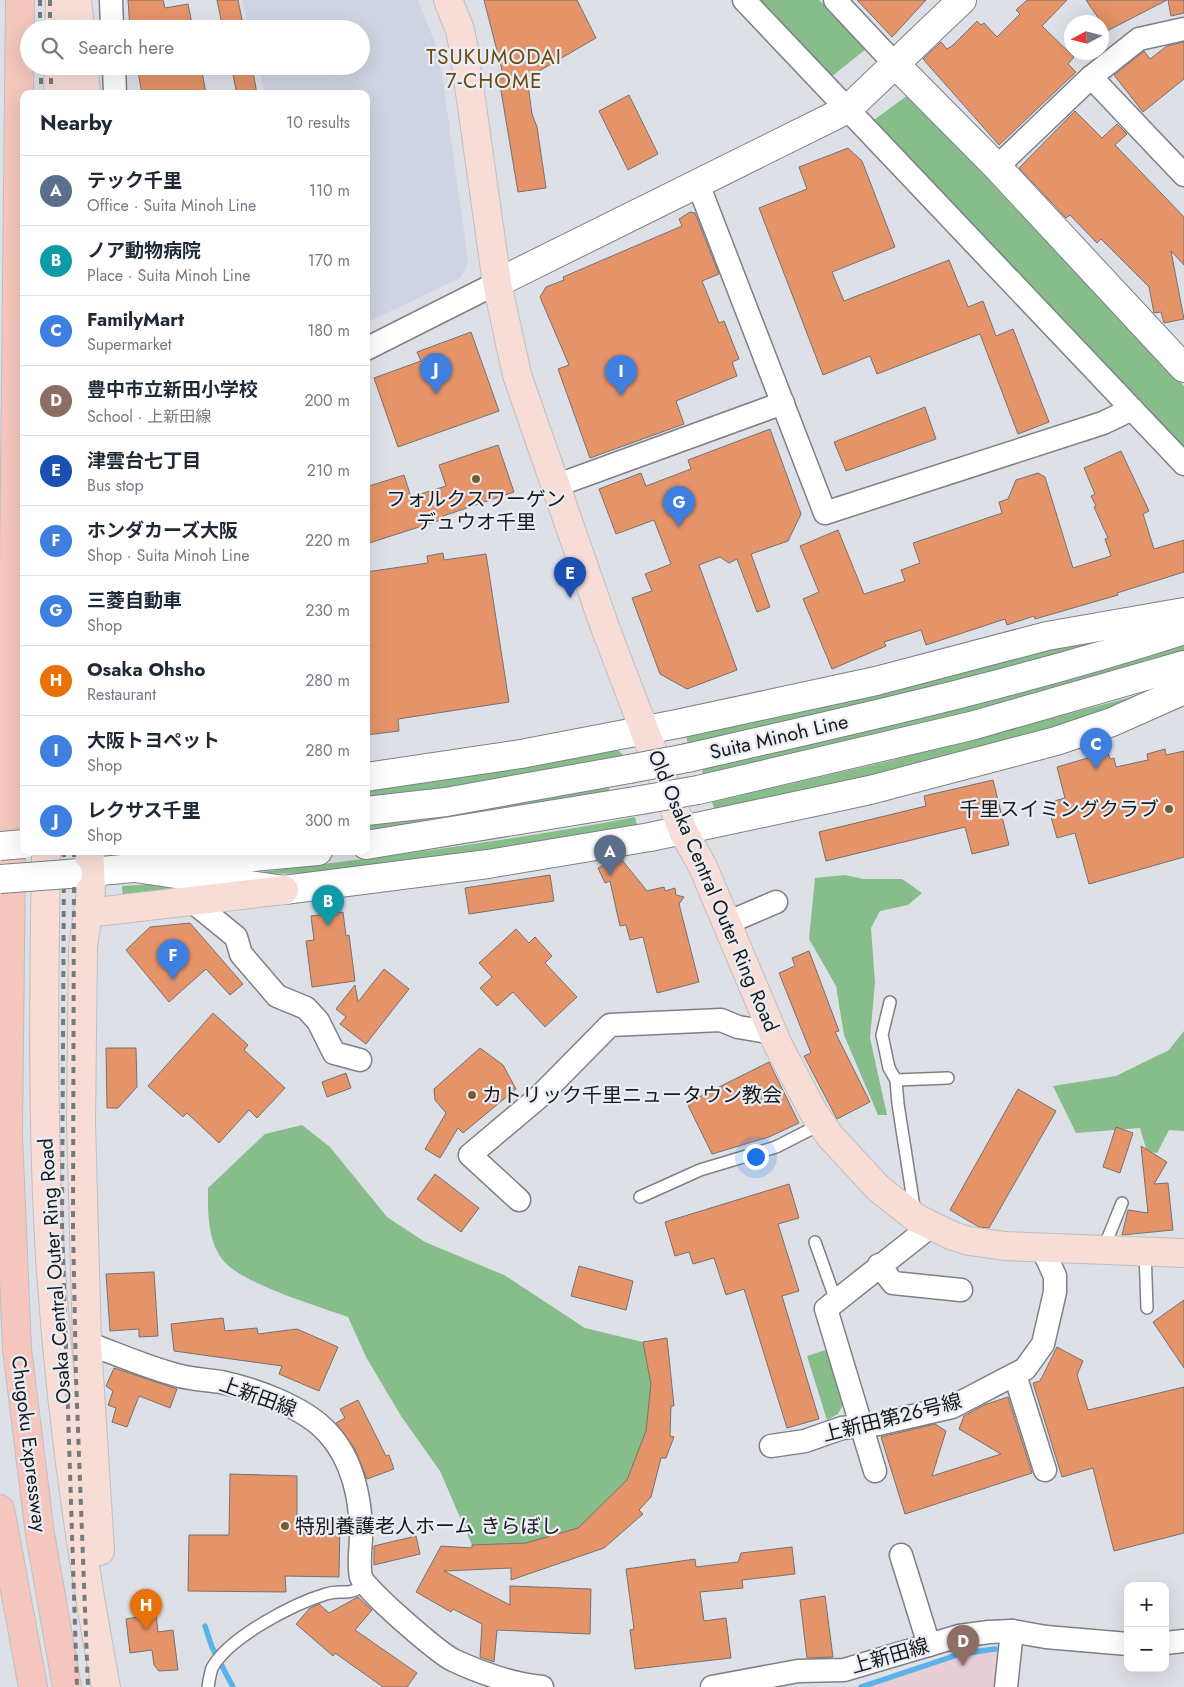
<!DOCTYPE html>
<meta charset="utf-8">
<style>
body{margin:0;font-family:Jost,"Noto Sans JP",sans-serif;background:#f6f6f7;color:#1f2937}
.controls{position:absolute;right:15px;bottom:15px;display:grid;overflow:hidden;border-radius:10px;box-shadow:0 5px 20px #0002}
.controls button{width:45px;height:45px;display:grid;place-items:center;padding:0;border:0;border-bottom:1px solid #e0e1e3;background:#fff;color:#1f2937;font:25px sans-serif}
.compass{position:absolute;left:1064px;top:15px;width:45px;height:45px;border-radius:50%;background:#fff;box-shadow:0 5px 20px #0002;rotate:263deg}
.you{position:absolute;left:755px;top:1156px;width:18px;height:18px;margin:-12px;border:4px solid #fff;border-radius:50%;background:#1a73e8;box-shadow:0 0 0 8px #1a73e833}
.badge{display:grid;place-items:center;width:32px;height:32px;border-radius:50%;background:#1a73e8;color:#fff;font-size:16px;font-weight:700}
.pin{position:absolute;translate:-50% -41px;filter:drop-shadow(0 1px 2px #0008)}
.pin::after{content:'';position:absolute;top:26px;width:18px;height:15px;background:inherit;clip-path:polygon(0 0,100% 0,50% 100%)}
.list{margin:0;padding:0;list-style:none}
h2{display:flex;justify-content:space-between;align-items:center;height:65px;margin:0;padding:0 20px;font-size:21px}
h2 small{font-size:16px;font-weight:400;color:#747a83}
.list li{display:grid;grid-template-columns:32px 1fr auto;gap:15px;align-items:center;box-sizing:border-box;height:70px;padding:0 20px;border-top:1px solid #e0e1e3}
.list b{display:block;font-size:19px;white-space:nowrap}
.list p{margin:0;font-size:16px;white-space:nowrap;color:#747a83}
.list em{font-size:16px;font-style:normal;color:#747a83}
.icon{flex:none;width:28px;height:28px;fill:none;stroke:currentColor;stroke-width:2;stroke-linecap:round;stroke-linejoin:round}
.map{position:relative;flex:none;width:1184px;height:1687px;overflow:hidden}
.search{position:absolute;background:#fff;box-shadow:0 5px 20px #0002;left:20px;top:20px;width:350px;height:55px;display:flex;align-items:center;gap:12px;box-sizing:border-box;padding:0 18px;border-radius:28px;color:#747a83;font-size:19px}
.panel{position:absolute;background:#fff;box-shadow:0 5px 20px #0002;left:20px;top:90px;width:350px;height:765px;border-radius:10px}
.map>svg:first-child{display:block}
.built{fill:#cfd4e2}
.education{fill:#e8ced6}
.green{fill:#86bd8b}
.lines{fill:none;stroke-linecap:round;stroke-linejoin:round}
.stream{stroke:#59b3e8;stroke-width:5.5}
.building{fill:#e59369;stroke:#78716e}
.service-casing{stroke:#7e8086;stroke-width:14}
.minor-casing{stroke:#7e8086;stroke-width:25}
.tertiary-casing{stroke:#7e8086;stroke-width:30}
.secondary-casing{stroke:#7e8086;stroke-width:30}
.primary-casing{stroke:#bfbfbf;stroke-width:30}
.motorway-casing{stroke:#bfbfbf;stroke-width:30}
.service{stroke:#fff;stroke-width:11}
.minor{stroke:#fff;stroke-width:22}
.tertiary{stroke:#fff;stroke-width:28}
.secondary{stroke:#fff;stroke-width:28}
.primary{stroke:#f8ddd7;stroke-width:28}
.motorway{stroke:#f4c6bd;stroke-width:28}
.rail{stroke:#77797d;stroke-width:4;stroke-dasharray:6 6;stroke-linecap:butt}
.secondary-bridge-casing{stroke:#7e8086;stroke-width:30;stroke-linecap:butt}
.secondary-bridge{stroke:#fff;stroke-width:28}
.poi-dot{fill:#755b2d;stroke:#eaedf4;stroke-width:2}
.labels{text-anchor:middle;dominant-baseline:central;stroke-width:4.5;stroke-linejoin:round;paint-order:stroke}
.poi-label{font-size:20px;fill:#191a1c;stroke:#eaedf4;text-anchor:start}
.street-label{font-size:20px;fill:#191a1c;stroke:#eaedf4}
.neighbourhood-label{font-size:21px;letter-spacing:1px;fill:#684b13;stroke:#eaedf4}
</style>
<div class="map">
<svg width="1184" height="1687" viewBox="0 0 1184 1687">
<rect width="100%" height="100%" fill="#dde0e6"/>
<polygon class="built" points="242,0 418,0 437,48 443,82 468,259 467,267 460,278 366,323 366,94 265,94 258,66 361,66 361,29 249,29"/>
<polygon class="education" points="999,1650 995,1687 870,1687 906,1673 960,1657"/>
<g class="green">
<polygon points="759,0 819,0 866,49 831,77"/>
<polygon points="908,95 1184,386 1184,450 874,120"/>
<polygon points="1175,624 888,702 688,746 686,734 1009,656"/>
<polygon points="1184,644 1184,655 990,711 705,780 702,774 703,769 815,743"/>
<polygon points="1173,686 1073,727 716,814 712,802 885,762"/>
<polygon points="610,747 619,751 626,758 439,790 366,800 366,786"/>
<polygon points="609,786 609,796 366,835 366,823"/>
<path d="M635 817 638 829 336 873 243 874C374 858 505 842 635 817Z"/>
<polygon points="845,875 864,879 902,879 922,893 908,905 880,911 871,928 875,982 870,1038 887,1115 878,1115 844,1035 836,986 809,939 815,878"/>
<polygon points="155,884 191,886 123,900 122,886"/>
<polygon points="1184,1031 1184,1131 1169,1130 1157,1153 1147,1152 1140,1128 1076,1133 1053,1086 1116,1076 1169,1050"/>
<path d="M302 1125 330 1147 387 1217 425 1242 504 1275 585 1328 643 1342 651 1384 646 1431 627 1480 578 1528 526 1543 472 1545 440 1471 401 1416 366 1357 348 1317C318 1306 239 1283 222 1259 207 1238 208 1212 208 1188L265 1134Z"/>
<polygon points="829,1349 845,1401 838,1414 827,1420 807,1356"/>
</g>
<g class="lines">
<g class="stream">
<polyline points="205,1626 212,1647 233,1687"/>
<polyline points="861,1687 960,1654 995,1649"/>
</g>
</g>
<g class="building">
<polygon points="128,0 163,0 165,8 188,4 193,29 130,29"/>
<polygon points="217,0 238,0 244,29 223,29"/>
<polygon points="484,0 577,0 596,38 527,78 532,114 537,127 546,188 518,192 499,79 504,78"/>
<polygon points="857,0 926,0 892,37"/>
<polygon points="1027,0 1067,0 1042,26 1074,57 1068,64 1076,72 999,145 923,59 941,42 947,49 952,46 977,21 981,25 984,23 997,37 1020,14 1016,10"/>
<polygon points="1086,0 1167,0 1107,31"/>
<polygon points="1168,0 1184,0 1184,13 1171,16"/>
<polygon points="1184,42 1184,79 1143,112 1114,75 1144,51 1150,59 1167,46"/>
<polygon points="137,66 201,66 206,94 142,94"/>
<polygon points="231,66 252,66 257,94 237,94"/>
<polygon points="629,95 658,154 628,170 599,111"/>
<polygon points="1075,111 1102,138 1117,124 1127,134 1115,145 1184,217 1184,265 1171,251 1184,319 1164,323 1161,312 1154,313 1149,287 1101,239 1097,243 1070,215 1066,218 1019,168"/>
<polygon points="848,148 862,161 895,247 832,272 844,301 949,260 968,307 983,301 996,336 1013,329 1049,422 1018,434 980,334 877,374 870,356 823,375 759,208 807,189 799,167"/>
<polygon points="690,212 695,213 719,274 702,281 719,323 724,321 739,359 732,362 737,376 676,401 684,424 590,458 558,369 569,365 540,297 546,287 564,280 563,277 682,226 679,219"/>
<polygon points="471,332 499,411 398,447 374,378 421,361 417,352"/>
<polygon points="925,407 936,439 846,471 834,442"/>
<polygon points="770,429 801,514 788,541 751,554 770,607 757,612 737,559 729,563 720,557 699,565 737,670 687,689 660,674 632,598 652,591 645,574 671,564 654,520 616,534 599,489 641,473 646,486 691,469 688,460"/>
<polygon points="498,445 514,492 443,516 444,519 366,544 366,487 404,475 411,497 446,486 439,465"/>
<polygon points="1121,451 1149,511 1143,514 1154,549 1184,540 1184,572 1117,593 1118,595 1035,619 1034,616 1007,625 1005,619 926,645 921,630 884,642 886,646 832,669 803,599 819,592 800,546 838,530 864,594 905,581 901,570 920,563 913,543 1002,513 999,502 1008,499 1016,480 1038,473 1045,477 1073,568 1111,556 1105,539 1108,538 1094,507 1096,506 1091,496 1095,494 1084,468"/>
<polygon points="443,553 444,560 486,554 509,702 398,719 399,731 366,735 366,572 428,563 427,556"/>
<polygon points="1165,749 1166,755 1184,751 1184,857 1089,884 1075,833 1057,838 1047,803 1065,798 1057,767 1108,752 1110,759 1114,758 1116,767 1148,760 1147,754"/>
<polygon points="993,780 1009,845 972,854 965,827 826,861 819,832 926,806 924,796"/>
<polygon points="622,860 647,891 664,887 665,891 675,888 676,895 684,897 679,904 699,982 657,993 643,937 630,940 626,925 620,926 610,881 605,883 598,868 613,861 615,864"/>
<polygon points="550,875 554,901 469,914 465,888"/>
<polygon points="343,912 346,936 349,935 355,981 312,987 306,941 314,940 311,916"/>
<polygon points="190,923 243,984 230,995 206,969 169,1002 126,950 150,927"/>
<polygon points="516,929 529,943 535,937 552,956 545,963 577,997 545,1027 513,992 497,1006 480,988 492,977 479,963"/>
<polygon points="809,951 839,1031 835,1032 870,1102 837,1119 804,1056 811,1053 779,973 795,966 792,958"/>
<polygon points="384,969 409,989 366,1044 340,1024 346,1017 336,1009 355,985 358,1002"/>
<polygon points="213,1013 248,1045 244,1050 285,1088 257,1118 249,1110 219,1143 187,1113 183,1117 148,1086"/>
<polygon points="106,1048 136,1048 137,1087 118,1108 107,1108"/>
<polygon points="480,1048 503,1065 516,1089 463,1133 458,1128 440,1158 425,1149 446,1113 435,1100 434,1089"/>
<polygon points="769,1062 799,1123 769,1137 712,1154 687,1103"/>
<polygon points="346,1073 351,1088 327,1097 322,1082"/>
<polygon points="1018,1089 1056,1111 989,1228 979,1227 950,1210"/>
<polygon points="1116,1127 1133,1133 1120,1173 1103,1167"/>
<polygon points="1141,1146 1167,1162 1154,1184 1168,1183 1173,1230 1122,1235 1128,1210 1148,1213"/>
<polygon points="435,1174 479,1208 461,1232 417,1199"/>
<polygon points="789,1184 799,1218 778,1224 799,1291 782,1296 819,1419 787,1428 744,1289 726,1295 714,1258 693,1264 689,1252 675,1256 665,1222"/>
<polygon points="579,1266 633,1281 626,1310 571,1296"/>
<polygon points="154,1272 158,1336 139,1337 139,1329 110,1331 106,1274"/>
<polygon points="1184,1300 1184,1368 1153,1322"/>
<polygon points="223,1318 225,1331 257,1328 258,1334 297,1329 338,1347 319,1391 279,1374 282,1366 174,1351 171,1324"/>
<polygon points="667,1338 674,1406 671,1406 670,1436 674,1437 666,1458 661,1458 651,1497 639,1510 643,1514 604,1548 511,1580 511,1568 444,1571 510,1605 510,1586 591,1589 590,1634 497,1630 494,1662 480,1657 482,1624 453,1609 451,1612 416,1592 441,1546 472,1548 472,1545 526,1543 578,1528 627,1480 646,1431 651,1384 643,1342"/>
<polygon points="1057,1347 1083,1361 1077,1375 1088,1410 1184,1387 1184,1533 1114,1551 1093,1468 1062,1477 1033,1383 1040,1381"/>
<polygon points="114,1368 177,1389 170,1408 139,1396 127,1427 112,1422 116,1408 108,1405 113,1391 106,1386"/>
<polygon points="1008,1397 1032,1473 905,1514 881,1437 935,1424 946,1431 932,1476 1001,1454 959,1429 964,1416 984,1405"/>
<polygon points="358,1400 386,1456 389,1455 394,1469 367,1479 355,1449 336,1423 345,1418 340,1409"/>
<polygon points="230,1474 297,1476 297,1517 340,1518 339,1577 285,1576 286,1592 188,1591 189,1535 229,1535"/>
<polygon points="416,1536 420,1554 374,1565 374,1546"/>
<polygon points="792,1547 795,1574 742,1580 743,1588 700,1592 704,1621 726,1618 731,1658 635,1669 630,1630 634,1629 626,1569 695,1559 696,1567 738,1562 741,1553"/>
<polygon points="825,1596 833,1657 807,1658 800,1600"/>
<polygon points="358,1597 372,1610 355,1630 417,1673 407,1687 383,1687 335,1653 333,1656 296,1624 310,1608 319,1604 329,1613"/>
<polygon points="156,1614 158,1632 173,1630 178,1670 159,1671 154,1665 152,1650 130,1653 126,1619"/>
</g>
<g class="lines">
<g class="service-casing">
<g id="service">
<polyline points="890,1002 882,1035 889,1068 896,1080 898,1104 915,1213"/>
<polyline points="896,1080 948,1078"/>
<polyline points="640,1197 700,1170 776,1147 821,1124"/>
<polyline points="815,1242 836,1301"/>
<polyline points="1103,1250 1122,1203"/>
<polyline points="1145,1251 1147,1308"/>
<path d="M208 1687C209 1681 210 1674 212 1668 229 1637 293 1604 326 1594 343 1588 346 1598 365 1584"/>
</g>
</g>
<g class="minor-casing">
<g id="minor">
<polyline points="111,0 112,29"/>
<polyline points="744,0 1184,464"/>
<polyline points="835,0 895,64"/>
<polyline points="114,66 115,94"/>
<polyline points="1091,77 1184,175"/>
<polyline points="997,167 1091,77 1139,39 1184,29"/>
<polyline points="698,184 825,513 1103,423 1132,409"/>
<polyline points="366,349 497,283"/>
<polyline points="555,486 783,403"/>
<polyline points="193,902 236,937 241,954 277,996 306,1008 318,1021 334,1053 360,1060"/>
<polyline points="727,923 776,902"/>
<polyline points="519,1200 470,1155 539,1097 610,1025 721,1020 738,1027 774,1033"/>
<polyline points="879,1265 893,1283 961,1290"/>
<path d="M87 1343C117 1354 148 1368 180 1376 193 1379 207 1380 221 1382 254 1389 305 1407 328 1433 353 1460 361 1500 361 1535 361 1548 358 1564 361 1577 365 1590 439 1653 453 1660 481 1673 512 1684 542 1687"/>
<polyline points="1015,1375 1045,1470"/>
<polyline points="771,1446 805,1441 842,1428 878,1424 952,1407 1025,1369 1043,1344 1055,1292 1055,1276 1042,1248"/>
<polyline points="875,1471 826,1309 931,1226"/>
<polyline points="901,1555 929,1645"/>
<polyline points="1165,1643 1184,1641"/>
<polyline points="712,1687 798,1671 844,1670 959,1636 989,1632 1012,1631 1046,1637 1128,1644"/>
<polyline points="1006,1687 1012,1631"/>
</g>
</g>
<g class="tertiary-casing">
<g id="tertiary">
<polyline points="895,64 997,167 1184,368"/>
<polyline points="497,283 848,109 962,0"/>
</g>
</g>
<g class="secondary-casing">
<g id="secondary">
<path d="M687 758C854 720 1021 683 1184 630"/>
<polyline points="366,777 521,754 677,724 876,681 1047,636 1184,612"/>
<polyline points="698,790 971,726 1184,665"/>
<polyline points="366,811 446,802 629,769"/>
<polyline points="366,845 641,800"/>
<polyline points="135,868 284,890 488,864 650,837 870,790 1056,741 1112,722 1184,690"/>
<polyline points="68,874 318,851"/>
</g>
</g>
<g class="primary-casing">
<g id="primary">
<polyline points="77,0 80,29"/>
<polyline points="448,0 460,30 464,50 497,283 517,375 606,630 683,831 703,867 778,1045 814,1113 830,1136 878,1188 916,1218 953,1236 969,1241 1005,1246 1184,1253"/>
<polyline points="59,29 60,0"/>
<polyline points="84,66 86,94"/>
<polyline points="58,94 59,66"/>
<path d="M46 851C44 986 42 1122 50 1256 59 1400 79 1545 106 1687"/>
<polyline points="89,851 91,891 83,947 81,1122 87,1343 100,1551"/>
<polyline points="88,913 284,890"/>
</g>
</g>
<g class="motorway-casing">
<g id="motorway">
<polyline points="20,0 8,1136 17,1349 40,1534 67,1687"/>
<polyline points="0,1509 33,1687"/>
</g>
</g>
<use href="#service" class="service"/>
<use href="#minor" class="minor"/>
<use href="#tertiary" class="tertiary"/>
<use href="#secondary" class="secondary"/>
<use href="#primary" class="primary"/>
<use href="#motorway" class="motorway"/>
<g class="rail">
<polyline points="40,0 40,29"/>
<polyline points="50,0 50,29"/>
<polyline points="41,66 41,94"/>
<polyline points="51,66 51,94"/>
<polyline points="64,851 62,1226 77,1687"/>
<polyline points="74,851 73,1226 76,1378 88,1687"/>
</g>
<g class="secondary-bridge-casing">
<g id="secondary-bridge">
<polyline points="629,769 687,758"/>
<polyline points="641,800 698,790"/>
<polyline points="0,846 24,844"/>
<polyline points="0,879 68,874"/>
</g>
</g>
<use href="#secondary-bridge" class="secondary-bridge"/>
</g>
<g class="poi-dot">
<circle cx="476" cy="479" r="5"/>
<circle cx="1169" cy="809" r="5"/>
<circle cx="472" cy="1095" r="5"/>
<circle cx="285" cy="1526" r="5"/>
</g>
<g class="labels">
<g class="poi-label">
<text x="476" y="499" text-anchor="middle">フォルクスワーゲン<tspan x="476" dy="23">デュウオ千里</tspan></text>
<text x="1159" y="809" text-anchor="end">千里スイミングクラブ</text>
<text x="482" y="1095">カトリック千里ニュータウン教会</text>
<text x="295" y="1526">特別養護老人ホーム きらぼし</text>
</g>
<g class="street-label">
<text transform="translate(779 737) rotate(-13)">Suita Minoh Line</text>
<text transform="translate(713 891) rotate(67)">Old Osaka Central Outer Ring Road</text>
<text transform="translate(55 1271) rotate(-94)">Osaka Central Outer Ring Road</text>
<text transform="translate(258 1397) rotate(20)">上新田線</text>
<text transform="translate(892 1418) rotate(-14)">上新田第26号線</text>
<text transform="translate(29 1444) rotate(83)">Chugoku Expressway</text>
<text transform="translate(890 1656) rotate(-16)">上新田線</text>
</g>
<g class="neighbourhood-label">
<text x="494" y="57">TSUKUMODAI<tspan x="494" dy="24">7-CHOME</tspan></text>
</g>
</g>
</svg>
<div class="controls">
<button>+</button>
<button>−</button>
</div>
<svg class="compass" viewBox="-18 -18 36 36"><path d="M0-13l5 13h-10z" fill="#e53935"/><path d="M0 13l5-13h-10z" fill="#747a83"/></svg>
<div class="you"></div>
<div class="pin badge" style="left:610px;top:876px;background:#5c6f8a">A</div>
<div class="pin badge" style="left:328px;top:926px;background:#0f9aa8">B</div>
<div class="pin badge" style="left:1096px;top:769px;background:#3f7fe0">C</div>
<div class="pin badge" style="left:963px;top:1666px;background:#8d6e63">D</div>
<div class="pin badge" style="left:570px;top:598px;background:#1a4fb4">E</div>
<div class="pin badge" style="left:173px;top:980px;background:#3f7fe0">F</div>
<div class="pin badge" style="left:679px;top:527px;background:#3f7fe0">G</div>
<div class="pin badge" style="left:146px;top:1630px;background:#e8710a">H</div>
<div class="pin badge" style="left:621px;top:396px;background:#3f7fe0">I</div>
<div class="pin badge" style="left:436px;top:394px;background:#3f7fe0">J</div>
<div class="search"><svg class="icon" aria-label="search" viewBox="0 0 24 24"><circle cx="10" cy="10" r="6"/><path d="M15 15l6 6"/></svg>Search here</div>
<section class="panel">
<h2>Nearby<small>10 results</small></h2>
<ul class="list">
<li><span class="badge" style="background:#5c6f8a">A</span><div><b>テック千里</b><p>Office · Suita Minoh Line</p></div><em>110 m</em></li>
<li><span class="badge" style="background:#0f9aa8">B</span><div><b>ノア動物病院</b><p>Place · Suita Minoh Line</p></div><em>170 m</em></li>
<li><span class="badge" style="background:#3f7fe0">C</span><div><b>FamilyMart</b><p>Supermarket</p></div><em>180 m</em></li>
<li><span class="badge" style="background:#8d6e63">D</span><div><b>豊中市立新田小学校</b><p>School · 上新田線</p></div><em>200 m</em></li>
<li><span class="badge" style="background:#1a4fb4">E</span><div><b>津雲台七丁目</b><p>Bus stop</p></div><em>210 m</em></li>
<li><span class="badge" style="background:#3f7fe0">F</span><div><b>ホンダカーズ大阪</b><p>Shop · Suita Minoh Line</p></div><em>220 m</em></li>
<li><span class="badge" style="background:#3f7fe0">G</span><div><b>三菱自動車</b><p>Shop</p></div><em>230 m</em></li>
<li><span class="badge" style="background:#e8710a">H</span><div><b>Osaka Ohsho</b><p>Restaurant</p></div><em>280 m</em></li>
<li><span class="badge" style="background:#3f7fe0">I</span><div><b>大阪トヨペット</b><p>Shop</p></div><em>280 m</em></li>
<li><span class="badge" style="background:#3f7fe0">J</span><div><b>レクサス千里</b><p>Shop</p></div><em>300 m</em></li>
</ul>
</section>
</div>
